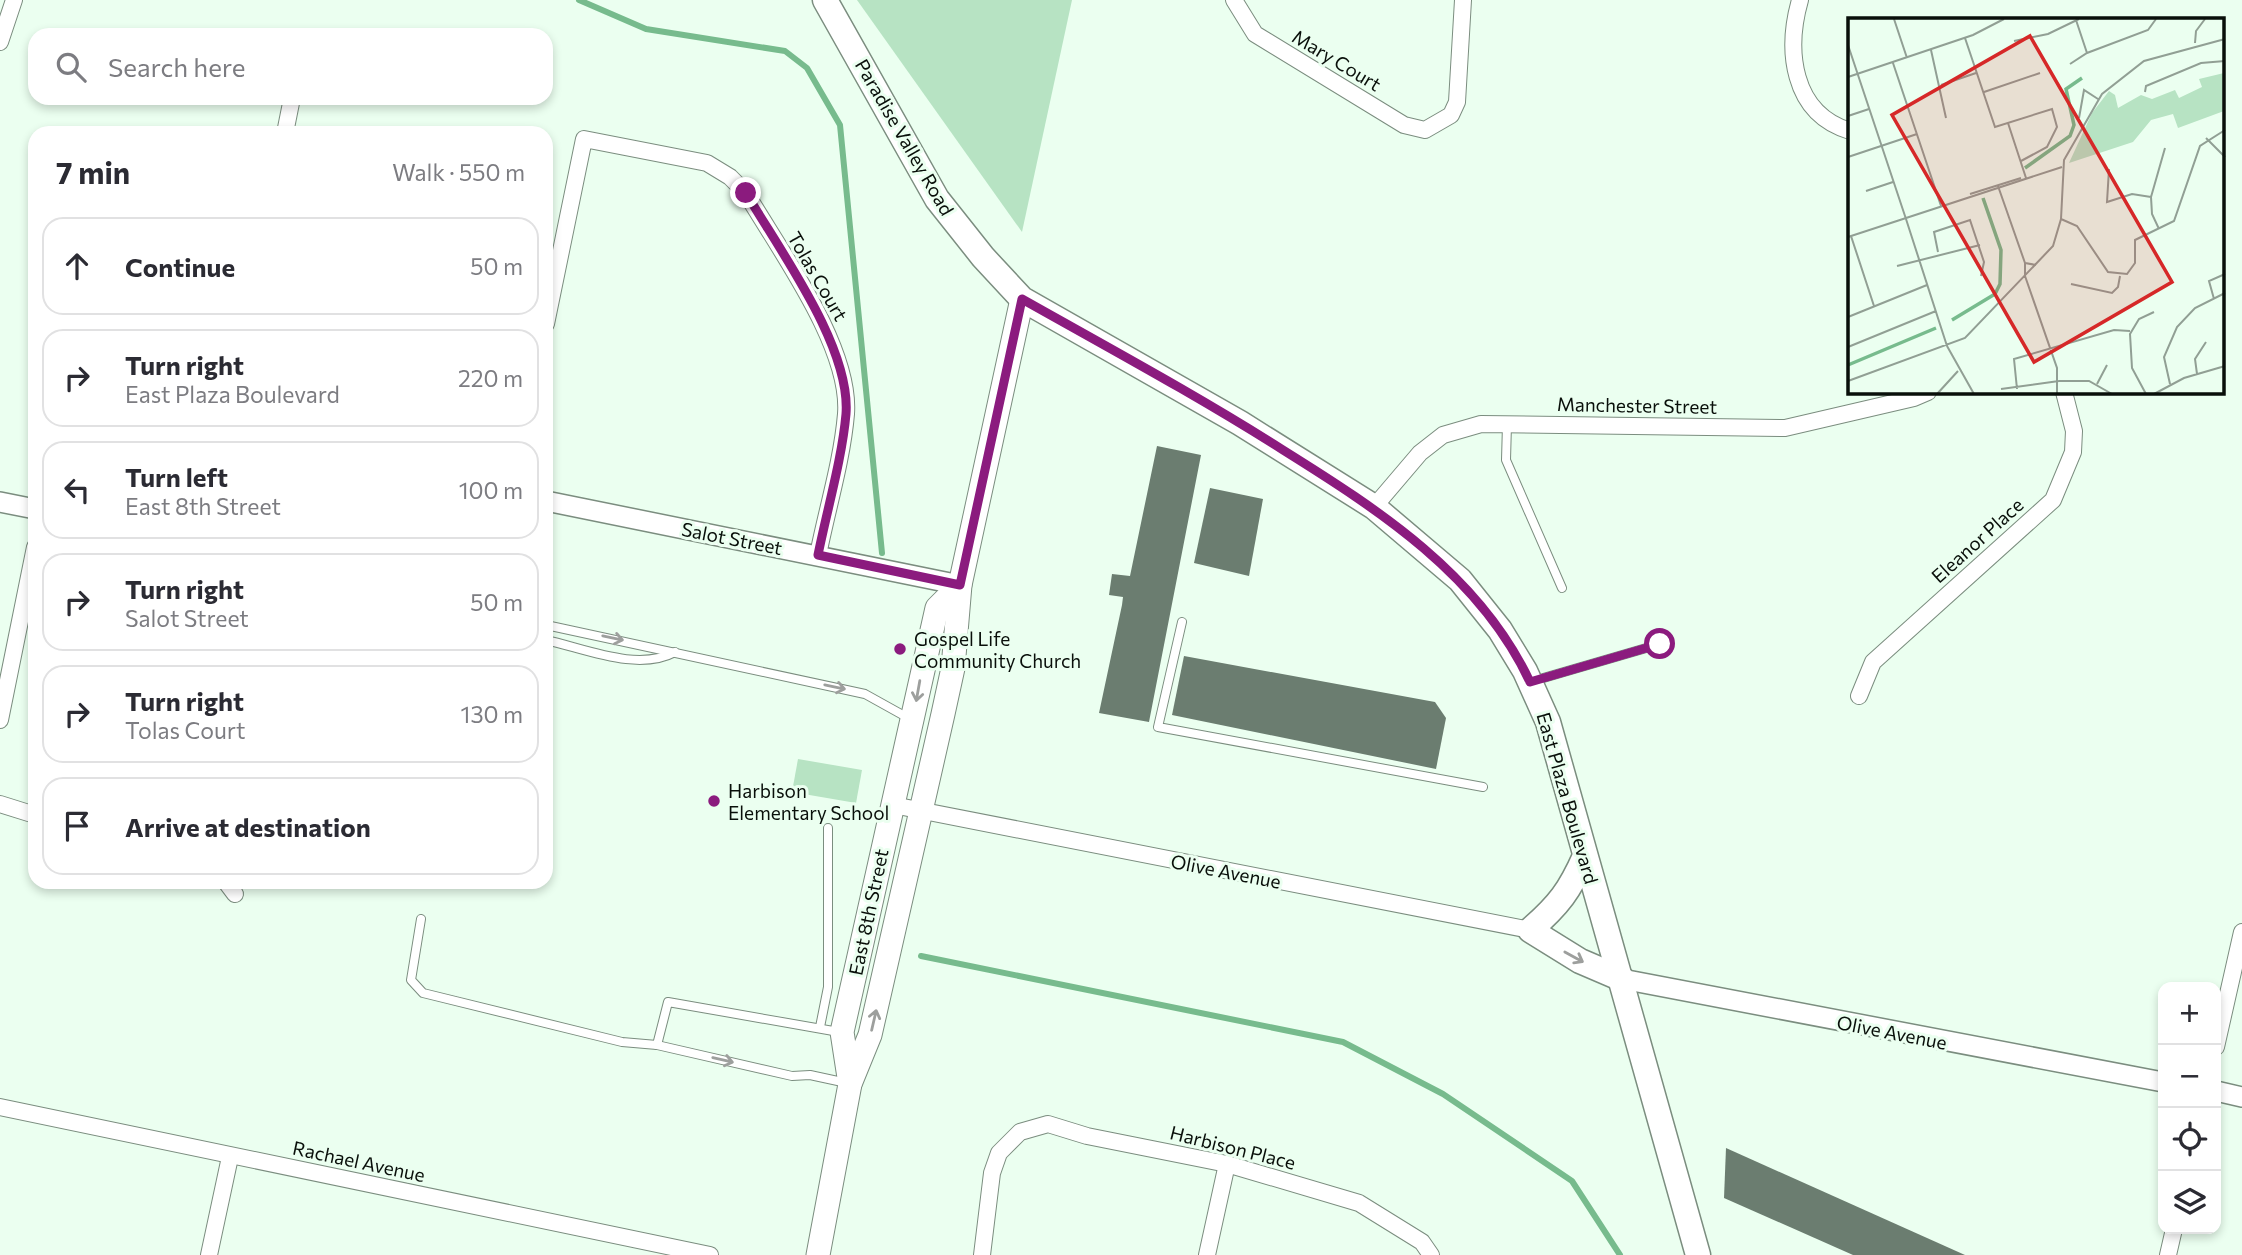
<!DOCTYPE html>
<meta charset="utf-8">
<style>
body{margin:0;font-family:Commissioner,sans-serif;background:#f7f7f7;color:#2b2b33}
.controls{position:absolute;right:21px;bottom:21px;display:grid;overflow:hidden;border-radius:14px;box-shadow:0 4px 10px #0003}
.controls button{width:63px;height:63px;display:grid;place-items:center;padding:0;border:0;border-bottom:2px solid #e1e1e2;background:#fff;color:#2b2b33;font:35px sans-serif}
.stop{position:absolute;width:21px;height:21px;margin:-16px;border:5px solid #8b1b7e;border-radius:50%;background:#fff}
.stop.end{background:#8b1b7e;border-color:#fff;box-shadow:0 2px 7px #0008}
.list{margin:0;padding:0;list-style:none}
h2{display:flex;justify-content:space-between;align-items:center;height:91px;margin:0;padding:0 28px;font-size:30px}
h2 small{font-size:23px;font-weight:400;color:#7c7c81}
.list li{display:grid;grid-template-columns:46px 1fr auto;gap:21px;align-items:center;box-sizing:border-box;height:98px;margin:0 14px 14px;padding:0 14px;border:2px solid #e1e1e2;border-radius:21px}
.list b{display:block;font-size:26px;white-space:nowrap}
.list p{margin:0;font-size:23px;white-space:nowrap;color:#7c7c81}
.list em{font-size:23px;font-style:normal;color:#7c7c81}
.icon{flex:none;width:38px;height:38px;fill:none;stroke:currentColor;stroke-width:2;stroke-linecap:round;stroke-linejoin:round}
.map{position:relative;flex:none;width:2242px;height:1255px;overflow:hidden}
.search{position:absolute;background:#fff;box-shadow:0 4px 10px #0003;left:28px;top:28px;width:525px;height:77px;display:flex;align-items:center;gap:18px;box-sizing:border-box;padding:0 24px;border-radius:21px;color:#7c7c81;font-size:26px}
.panel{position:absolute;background:#fff;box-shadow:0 4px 10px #0003;left:28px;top:126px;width:525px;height:763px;border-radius:21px}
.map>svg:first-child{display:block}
.green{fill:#b7e3c3}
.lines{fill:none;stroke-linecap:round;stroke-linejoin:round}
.stream{stroke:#77bb8d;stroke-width:6}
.building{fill:#6b7d70}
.service-casing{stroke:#7b8d7f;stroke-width:10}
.minor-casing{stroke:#7b8d7f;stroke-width:18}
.tertiary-casing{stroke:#7b8d7f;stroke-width:22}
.secondary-casing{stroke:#7b8d7f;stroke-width:25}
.primary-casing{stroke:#7b8d7f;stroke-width:27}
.service{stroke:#fff;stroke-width:8}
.minor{stroke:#fff;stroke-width:16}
.tertiary{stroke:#fff;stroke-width:19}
.secondary{stroke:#fff;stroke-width:23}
.primary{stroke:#fff;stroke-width:24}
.oneway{stroke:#9d9f9d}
.route{stroke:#8b1b7e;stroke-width:9}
.poi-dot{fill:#8b1b7e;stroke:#ebfff0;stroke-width:2.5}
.labels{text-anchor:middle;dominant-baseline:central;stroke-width:6;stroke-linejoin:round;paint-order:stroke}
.street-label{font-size:19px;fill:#090f0a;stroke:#ebfff0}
.poi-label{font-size:19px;fill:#090f0a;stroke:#ebfff0;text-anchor:start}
.inset-river{fill:none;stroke:#77bb8d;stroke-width:3.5}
.inset-road{fill:none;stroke:#919f94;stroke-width:2}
.view{fill:#d62828;fill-opacity:0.15;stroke:#d62828;stroke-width:3.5}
.inset-edge{fill:none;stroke:#090f0a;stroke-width:3.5}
</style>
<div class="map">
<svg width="2242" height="1255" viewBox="0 0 2242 1255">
<rect width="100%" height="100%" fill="#ebfff0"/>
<g class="green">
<polygon points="857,0 1072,0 1022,232"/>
<polygon points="798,759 862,770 856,803 792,792"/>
</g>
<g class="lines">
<g class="stream">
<polyline points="579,0 646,29 785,51 807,68 840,125 882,553"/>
<polyline points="921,956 1343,1042 1443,1094 1572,1181 1620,1255"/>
</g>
</g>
<g class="building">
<polygon points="1157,446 1201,455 1149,722 1099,713 1122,605 1123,597 1109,595 1112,574 1130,576"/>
<polygon points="1210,488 1263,499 1249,576 1194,563"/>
<polygon points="1184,656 1435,702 1446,718 1436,769 1172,715"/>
<polygon points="1726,1148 1965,1255 1853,1255 1724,1198"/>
</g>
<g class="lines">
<g class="service-casing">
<g id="service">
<polyline points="1507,424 1506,460 1562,588"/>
<polyline points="1182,622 1158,727 1483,787"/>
<polyline points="546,625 865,694 910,719"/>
<path d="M546 640C586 649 638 672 675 652"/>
<polyline points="1533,681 1660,644"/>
<polyline points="421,919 411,980 423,993 622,1042 657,1045 792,1076 810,1075 847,1083"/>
<polyline points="820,1027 828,987 828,828"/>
<polyline points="657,1045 668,1002 839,1032"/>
</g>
</g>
<g class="minor-casing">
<g id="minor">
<polyline points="1234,0 1255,34 1404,125 1425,130 1451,115 1457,102 1463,0"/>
<path d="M1800 0C1786 49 1791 113 1850 131"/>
<polyline points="0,42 14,0"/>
<polyline points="285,133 292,98"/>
<path d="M546 324 584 139 707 163 730 177 746 193C780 251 851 347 846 414 842 461 827 509 818 555"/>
<polyline points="1374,507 1420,453 1443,435 1481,424 1785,428 1914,398 1928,392"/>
<polyline points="1859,696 1873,662 2053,500 2073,452 2074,431 2064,392"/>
<polyline points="0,720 35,547"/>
<polyline points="0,804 35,815"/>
<polyline points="893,805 1530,930"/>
<polyline points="226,882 235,894"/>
<polyline points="2216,1047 2242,932"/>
<polyline points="0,1107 710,1255"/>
<polyline points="209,1255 230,1157"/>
<polyline points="982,1255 992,1173 999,1153 1020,1132 1048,1124 1087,1136 1227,1164 1359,1203 1422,1242 1431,1255"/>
<polyline points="1207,1255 1227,1164"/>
<polyline points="2168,1255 2174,1229"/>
</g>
</g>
<g class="tertiary-casing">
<g id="tertiary">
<polyline points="546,501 960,585"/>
<polyline points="0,502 35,509"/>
<polyline points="1622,979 2163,1082"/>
<polyline points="2216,1091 2242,1097"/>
</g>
</g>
<g class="secondary-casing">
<g id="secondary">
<polyline points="850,1084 842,1032 937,608 960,585"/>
<polyline points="818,1255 850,1084 870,1035 943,714 953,668 960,585 1022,299"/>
</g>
</g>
<g class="primary-casing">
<g id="primary">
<polyline points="825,0 937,199 983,257 1022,299 1240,423 1374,507 1460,580 1500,630 1525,671 1548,722 1698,1255"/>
<path d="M1585 856C1570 890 1559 905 1530 930L1580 961 1622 979"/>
</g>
</g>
<use href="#service" class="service"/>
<use href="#minor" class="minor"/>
<use href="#tertiary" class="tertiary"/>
<use href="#secondary" class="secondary"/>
<use href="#primary" class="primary"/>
</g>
<defs><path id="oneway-shaft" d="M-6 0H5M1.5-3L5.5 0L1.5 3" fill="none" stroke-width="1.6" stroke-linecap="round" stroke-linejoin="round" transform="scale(1.75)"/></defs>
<g class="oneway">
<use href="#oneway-shaft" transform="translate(613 638) rotate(12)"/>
<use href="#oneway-shaft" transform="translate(835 687) rotate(12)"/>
<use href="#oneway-shaft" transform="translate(918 691) rotate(100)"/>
<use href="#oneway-shaft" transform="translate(1574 957) rotate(29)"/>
<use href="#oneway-shaft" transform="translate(874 1020) rotate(-77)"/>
<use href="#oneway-shaft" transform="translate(723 1060) rotate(13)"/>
</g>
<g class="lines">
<path class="route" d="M746 193C780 251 851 347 846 414 842 459 827 510 818 555L960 585 1022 299C1109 348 1198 396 1283 450 1379 510 1480 575 1530 682L1660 644"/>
</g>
<g class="poi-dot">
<circle cx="900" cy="649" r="7"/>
<circle cx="714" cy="801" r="7"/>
</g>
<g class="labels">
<g class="street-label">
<text transform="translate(1337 60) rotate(31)">Mary Court</text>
<text transform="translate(905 137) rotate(60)">Paradise Valley Road</text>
<text transform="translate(818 276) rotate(60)">Tolas Court</text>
<text transform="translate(1637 405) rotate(1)">Manchester Street</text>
<text transform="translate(732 538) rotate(11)">Salot Street</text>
<text transform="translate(1977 540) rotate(-42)">Eleanor Place</text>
<text transform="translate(1568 798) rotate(74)">East Plaza Boulevard</text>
<text transform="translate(1226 871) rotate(11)">Olive Avenue</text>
<text transform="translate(868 912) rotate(-78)">East 8th Street</text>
<text transform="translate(1892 1032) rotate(11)">Olive Avenue</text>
<text transform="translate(1233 1147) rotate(14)">Harbison Place</text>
<text transform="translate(359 1161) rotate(12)">Rachael Avenue</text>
</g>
<g class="poi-label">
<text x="914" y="638">Gospel Life<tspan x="914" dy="22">Community Church</tspan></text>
<text x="728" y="790">Harbison<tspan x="728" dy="22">Elementary School</tspan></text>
</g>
</g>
<g transform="translate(1848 18)">
<rect width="376" height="376" fill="#ebfff0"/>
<path d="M376 55V93L330 110 325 96 303 102 285 124 221 145 244 95 261 73 267 77 270 90 293 77 304 81 327 72 331 80 354 69 351 61Z" fill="#b7e3c3"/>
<path class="inset-river" d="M177 150 222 118 226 107 218 71 234 60M104 302 147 276 152 266 153 232 135 180M0 347 88 310"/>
<path class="inset-road" d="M46 1 59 40M228 2 239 35M117 20 147 109 204 91 209 109 199 129 173 143M166 23 200 16 231 1M347 25 348 13 357 1M0 27 58 201M83 32 98 100M45 45 93 188M222 46 239 35 300 12 308 1M0 59 125 17 156 1M93 67 128 55M136 74 192 55M297 74 298 68 353 45 377 43M0 98 21 91M231 100 236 72 250 81M160 105 178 160M358 120 377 139M0 139 69 116M261 151 259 184 284 176 303 179M150 168 177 245M18 173 45 164M122 176 173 160M58 201 99 328M213 201 229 208 260 254 279 256 287 245V222L326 203 352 128 377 112M311 211 304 196 303 179 317 130M3 218 26 288M0 219 214 149M90 234 86 214 122 202 136 244 133 258M49 248 132 227M177 258 209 350V376M177 258V245L188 247M223 266 264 275 270 269 272 258M366 281 361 263 377 256M0 299 79 267M99 328 126 376M0 329 88 293M349 356 347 341 358 324M0 363 117 320 205 228 213 201 216 142 254 76 296 43 377 21M211 363H241L264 376M249 366 259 347M322 366 316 339 329 309 347 290 377 275M153 371 211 363M169 371 166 341 266 312 282 313M89 376 110 353M298 376 284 350 282 316 291 301 306 294M306 376 336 360 377 348"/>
<path class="view" d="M182 18 324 264 186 344 44 97Z"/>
<rect width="376" height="376" class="inset-edge"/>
</g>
</svg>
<div class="controls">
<button>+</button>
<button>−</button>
<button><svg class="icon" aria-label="locate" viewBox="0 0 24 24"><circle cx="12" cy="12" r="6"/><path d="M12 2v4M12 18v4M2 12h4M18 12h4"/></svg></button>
<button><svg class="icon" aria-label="layers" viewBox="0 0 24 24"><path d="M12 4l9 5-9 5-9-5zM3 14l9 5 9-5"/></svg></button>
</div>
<div class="stop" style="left:1660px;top:644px"></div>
<div class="stop end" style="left:746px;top:193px"></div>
<div class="search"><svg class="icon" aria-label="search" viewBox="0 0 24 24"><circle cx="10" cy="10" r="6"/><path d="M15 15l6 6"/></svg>Search here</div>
<section class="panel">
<h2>7 min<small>Walk · 550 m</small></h2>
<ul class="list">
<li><svg class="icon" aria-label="ahead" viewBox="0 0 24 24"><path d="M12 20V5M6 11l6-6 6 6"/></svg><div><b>Continue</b></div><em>50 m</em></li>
<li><svg class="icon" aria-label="right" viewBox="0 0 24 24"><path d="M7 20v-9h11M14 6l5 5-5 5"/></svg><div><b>Turn right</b><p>East Plaza Boulevard</p></div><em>220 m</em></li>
<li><svg class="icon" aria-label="left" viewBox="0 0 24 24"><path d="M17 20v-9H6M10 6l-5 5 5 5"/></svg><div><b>Turn left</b><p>East 8th Street</p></div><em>100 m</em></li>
<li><svg class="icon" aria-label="right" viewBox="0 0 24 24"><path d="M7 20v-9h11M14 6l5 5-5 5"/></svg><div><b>Turn right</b><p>Salot Street</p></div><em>50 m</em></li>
<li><svg class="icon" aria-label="right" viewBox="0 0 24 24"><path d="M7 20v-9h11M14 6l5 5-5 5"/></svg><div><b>Turn right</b><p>Tolas Court</p></div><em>130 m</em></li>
<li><svg class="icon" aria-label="arrive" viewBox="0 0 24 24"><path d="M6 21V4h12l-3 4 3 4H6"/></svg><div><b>Arrive at destination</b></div></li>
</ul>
</section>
</div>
